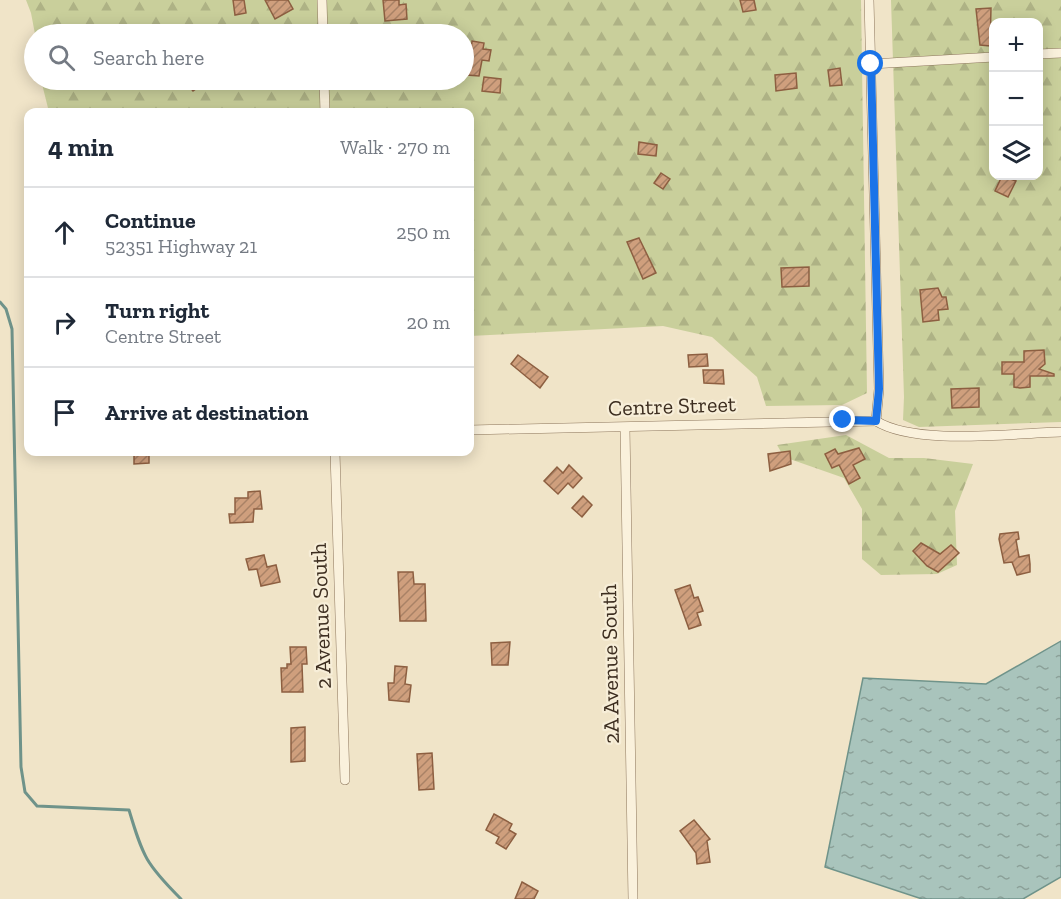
<!DOCTYPE html>
<meta charset="utf-8">
<style>
body{margin:0;font-family:"Zilla Slab",serif;background:#f2f2f3;color:#1f2937}
.controls{position:absolute;right:18px;top:18px;display:grid;overflow:hidden;border-radius:12px;box-shadow:0 3px 15px #0003}
.controls button{width:54px;height:54px;display:grid;place-items:center;padding:0;border:0;border-bottom:2px solid #e0e1e3;background:#fff;color:#1f2937;font:30px sans-serif}
.stop{position:absolute;width:18px;height:18px;margin:-14px;border:4px solid #1a73e8;border-radius:50%;background:#fff}
.stop.end{background:#1a73e8;border-color:#fff;box-shadow:0 2px 6px #0008}
.list{margin:0;padding:0;list-style:none}
h2{display:flex;justify-content:space-between;align-items:center;height:78px;margin:0;padding:0 24px;font-size:26px}
h2 small{font-size:20px;font-weight:400;color:#747a83}
.list li{display:grid;grid-template-columns:39px 1fr auto;gap:18px;align-items:center;box-sizing:border-box;height:90px;padding:0 24px;border-top:2px solid #e0e1e3}
.list b{display:block;font-size:22px;white-space:nowrap}
.list p{margin:0;font-size:20px;white-space:nowrap;color:#747a83}
.list em{font-size:20px;font-style:normal;color:#747a83}
.icon{flex:none;width:33px;height:33px;fill:none;stroke:currentColor;stroke-width:2;stroke-linecap:round;stroke-linejoin:round}
.map{position:relative;flex:none;width:1061px;height:899px;overflow:hidden}
.search{position:absolute;background:#fff;box-shadow:0 3px 15px #0003;left:24px;top:24px;width:450px;height:66px;display:flex;align-items:center;gap:15px;box-sizing:border-box;padding:0 21px;border-radius:33px;color:#747a83;font-size:22px}
.panel{position:absolute;background:#fff;box-shadow:0 3px 15px #0003;left:24px;top:108px;width:450px;height:348px;border-radius:12px}
.map>svg:first-child{display:block}
.forest{fill:url(#forest-firs);fill-rule:evenodd}
.water{fill:url(#water-ripples);stroke:#6f938a;stroke-width:1.5}
.lines{fill:none;stroke-linecap:round;stroke-linejoin:round}
.stream{stroke:#6f938a;stroke-width:3}
.building{fill:url(#building-hatch);stroke:#8d5f41;stroke-width:1.5}
.minor-casing{stroke:#8d765c;stroke-width:10}
.minor{stroke:#faf1dc;stroke-width:9}
.route{stroke:#1a73e8;stroke-width:8}
.labels{text-anchor:middle;dominant-baseline:central;stroke-width:4.5;stroke-linejoin:round;paint-order:stroke}
.street-label{font-size:22px;fill:#3d2e20;stroke:#f7eed8}
</style>
<div class="map">
<svg width="1061" height="899" viewBox="0 0 1061 899">
<defs>
<pattern id="forest-firs" width="22" height="20" patternUnits="userSpaceOnUse" patternTransform="scale(1.5)"><rect width="22" height="20" fill="#c9cf9b"/><path d="M5 1l3.5 6h-7zM16 11l3.5 6h-7z" fill="#aeb285"/></pattern>
<pattern id="water-ripples" width="26" height="14" patternUnits="userSpaceOnUse" patternTransform="scale(1.5)"><rect width="26" height="14" fill="#a9c4bc"/><path d="M2 4q2-2 4 0t4 0M15 11q2-2 4 0t4 0" fill="none" stroke="#8ba098"/></pattern>
<pattern id="building-hatch" width="6" height="6" patternUnits="userSpaceOnUse" patternTransform="scale(1.5)"><rect width="6" height="6" fill="#cf9f7d"/><path d="M-1 1l2-2M0 6l6-6M5 7l2-2" fill="none" stroke="#a98266"/></pattern>
</defs>
<rect width="100%" height="100%" fill="#f0e4c8"/>
<g class="forest">
<polygon points="26,0 861,0 867,393 842,405 766,406 757,377 712,337 663,326 470,336 470,112 49,112 41,80 464,80 464,34 35,34 31,13"/>
<path d="M891 0H1061V422L919 427 903 420 904 397ZM994 22H1038V176H994Z"/>
<polygon points="846,435 889,458 924,458 973,464 955,511 957,565 937,574 881,575 862,559 862,509 844,478 784,457 777,445"/>
</g>
<polygon class="water" points="1061,641 1061,877 1023,899 922,899 825,867 863,678 986,684"/>
<g class="lines">
<path class="stream" d="M0 302 6 309 12 329 21 767 25 792 37 806 129 810C143 857 146 864 181 899"/>
</g>
<g class="building">
<polygon points="233,0 244,0 246,13 235,15"/>
<polygon points="265,0 288,0 293,9 275,19"/>
<polygon points="383,0 399,0 399,5 406,4 407,19 385,21"/>
<polygon points="740,0 754,0 756,10 743,12"/>
<polygon points="991,8 990,46 980,45 976,9"/>
<polygon points="472,41 484,43 483,49 491,50 489,61 482,60 479,76 467,75 469,60 464,59 466,50 471,51"/>
<polygon points="840,68 842,85 830,86 828,70"/>
<polygon points="796,73 797,88 776,91 775,75"/>
<polygon points="484,77 501,79 500,93 482,91"/>
<polygon points="184,80 208,80 193,91"/>
<polygon points="639,142 657,145 656,156 638,154"/>
<polygon points="661,173 670,179 663,189 654,183"/>
<polygon points="1002,176 1016,181 1008,197 995,191"/>
<polygon points="639,238 656,273 643,279 627,242"/>
<polygon points="809,267 809,286 782,287 781,268"/>
<polygon points="938,288 942,297 946,297 948,309 938,310 939,320 923,322 920,290"/>
<polygon points="1044,350 1045,364 1039,369 1054,374 1054,376 1030,376 1030,387 1020,388 1014,387 1014,374 1002,374 1002,362 1024,362 1024,351"/>
<polygon points="707,354 708,366 689,367 688,355"/>
<polygon points="518,355 548,377 540,388 511,364"/>
<polygon points="703,370 723,370 724,384 704,383"/>
<polygon points="979,388 979,407 952,408 951,389"/>
<polygon points="859,448 865,459 853,465 860,478 849,484 839,465 832,468 825,454 835,449 838,454"/>
<polygon points="790,451 791,464 770,471 768,454"/>
<polygon points="149,452 149,463 134,464 134,453"/>
<polygon points="569,465 582,478 573,488 568,483 558,494 544,481 557,467 563,473"/>
<polygon points="260,491 262,509 254,509 253,522 230,523 229,514 235,514 235,498 248,498 248,492"/>
<polygon points="583,496 592,505 582,517 572,508"/>
<polygon points="1018,532 1019,539 1016,540 1019,557 1029,555 1030,564 1030,572 1017,575 1012,562 1004,563 999,539 1000,534"/>
<polygon points="921,543 940,554 951,545 959,553 938,572 927,566 913,551"/>
<polygon points="264,555 267,567 276,565 280,582 261,586 257,569 249,570 246,559"/>
<polygon points="398,572 413,572 414,584 425,584 426,621 400,621"/>
<polygon points="690,585 694,598 698,597 703,611 697,613 701,625 689,629 675,590"/>
<polygon points="510,642 508,665 492,665 491,643"/>
<polygon points="290,647 306,647 307,664 302,664 303,692 282,692 281,668 287,668 287,664 291,664"/>
<polygon points="395,666 407,667 405,684 411,685 409,702 389,700 388,683 394,683"/>
<polygon points="305,727 305,761 291,762 291,728"/>
<polygon points="432,753 434,789 419,790 417,754"/>
<polygon points="494,814 512,824 509,830 516,834 506,849 496,843 499,837 486,830"/>
<polygon points="694,820 710,839 707,841 710,862 697,864 696,853 680,831"/>
<polygon points="522,882 538,891 534,899 515,899"/>
</g>
<g class="lines">
<g class="minor-casing">
<g id="minor">
<polyline points="322,0 323,34"/>
<polyline points="869,0 879,389 876,421"/>
<polyline points="1038,54 1061,53"/>
<polyline points="871,64 994,57"/>
<polyline points="324,80 325,112"/>
<path d="M876 421C916 446 1012 433 1061 432"/>
<polyline points="625,428 633,899"/>
<polyline points="470,430 876,421"/>
<polyline points="335,452 345,780"/>
</g>
</g>
<use href="#minor" class="minor"/>
</g>
<g class="lines">
<polyline class="route" points="843,420 876,421 879,389 871,64"/>
</g>
<g class="labels">
<g class="street-label">
<text transform="translate(672 406) rotate(-2)">Centre Street</text>
<text transform="translate(321 616) rotate(-92)">2 Avenue South</text>
<text transform="translate(610 664) rotate(-91)">2A Avenue South</text>
</g>
</g>
</svg>
<div class="controls">
<button>+</button>
<button>−</button>
<button><svg class="icon" aria-label="layers" viewBox="0 0 24 24"><path d="M12 4l9 5-9 5-9-5zM3 14l9 5 9-5"/></svg></button>
</div>
<div class="stop" style="left:871px;top:64px"></div>
<div class="stop end" style="left:843px;top:420px"></div>
<div class="search"><svg class="icon" aria-label="search" viewBox="0 0 24 24"><circle cx="10" cy="10" r="6"/><path d="M15 15l6 6"/></svg>Search here</div>
<section class="panel">
<h2>4 min<small>Walk · 270 m</small></h2>
<ul class="list">
<li><svg class="icon" aria-label="ahead" viewBox="0 0 24 24"><path d="M12 20V5M6 11l6-6 6 6"/></svg><div><b>Continue</b><p>52351 Highway 21</p></div><em>250 m</em></li>
<li><svg class="icon" aria-label="right" viewBox="0 0 24 24"><path d="M7 20v-9h11M14 6l5 5-5 5"/></svg><div><b>Turn right</b><p>Centre Street</p></div><em>20 m</em></li>
<li><svg class="icon" aria-label="arrive" viewBox="0 0 24 24"><path d="M6 21V4h12l-3 4 3 4H6"/></svg><div><b>Arrive at destination</b></div></li>
</ul>
</section>
</div>
